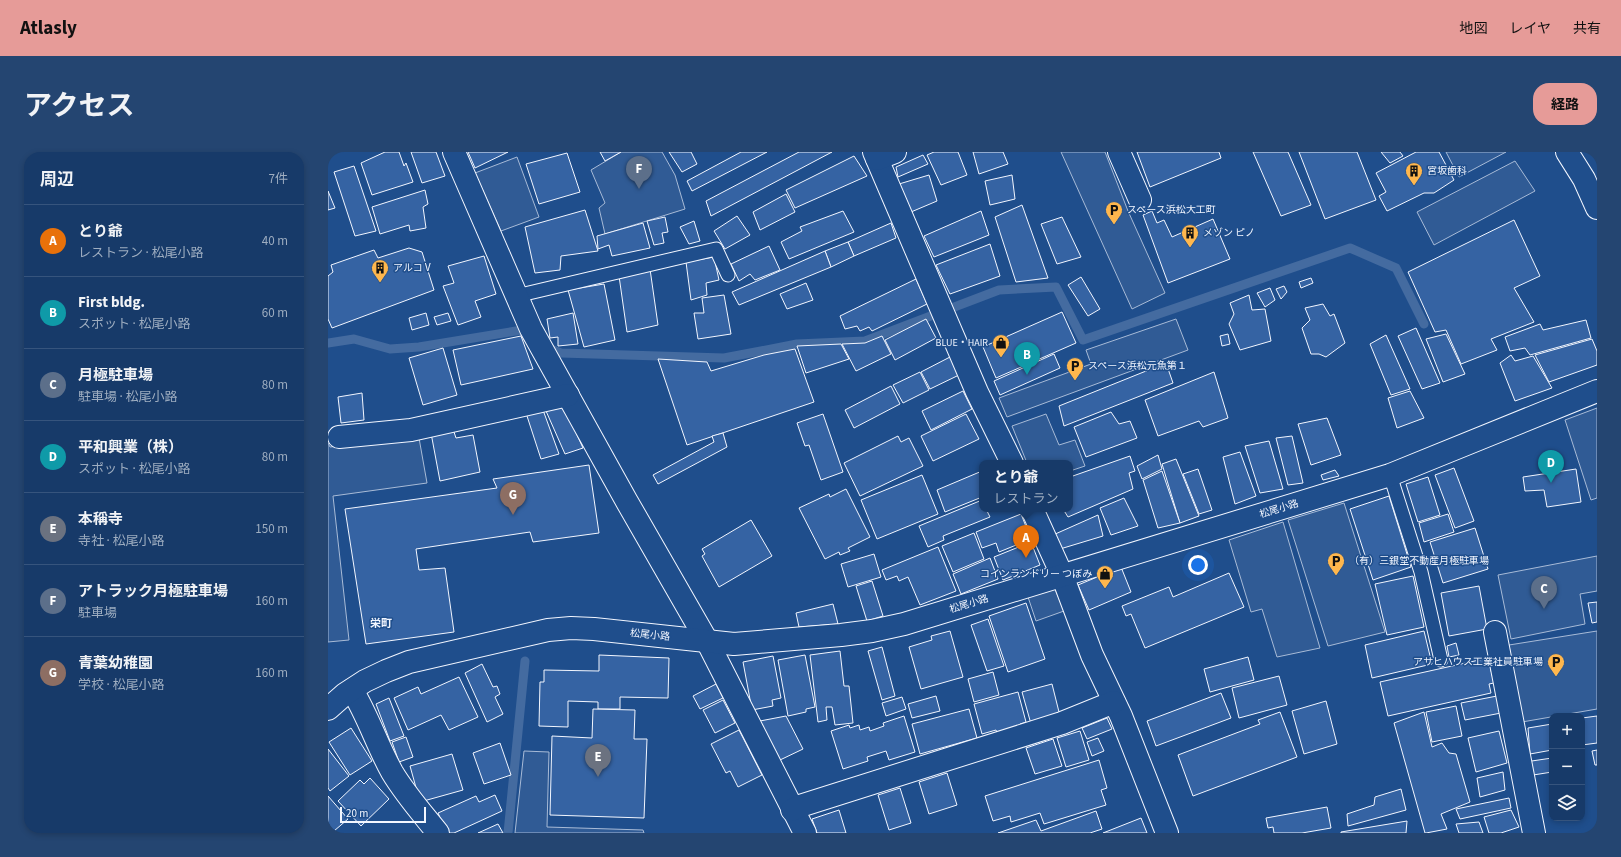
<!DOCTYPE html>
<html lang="ja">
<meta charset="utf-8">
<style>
body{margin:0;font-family:"Source Sans 3","Noto Sans JP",sans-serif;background:#244571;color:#f1f3f6}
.controls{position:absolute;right:12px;bottom:12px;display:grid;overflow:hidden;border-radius:8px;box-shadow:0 2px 6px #0003}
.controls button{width:36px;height:36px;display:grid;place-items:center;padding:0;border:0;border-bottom:1px solid #36547d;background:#173a69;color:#f1f3f6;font:20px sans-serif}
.scale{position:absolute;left:12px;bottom:10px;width:86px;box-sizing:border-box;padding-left:4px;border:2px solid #f2f6ff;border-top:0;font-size:11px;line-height:14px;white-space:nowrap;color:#f2f6ff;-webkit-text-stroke:3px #1f4e8c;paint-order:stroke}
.you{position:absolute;left:870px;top:413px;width:14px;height:14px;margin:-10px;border:3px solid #fff;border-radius:50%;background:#1a73e8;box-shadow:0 0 0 6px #1a73e833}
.badge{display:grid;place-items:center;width:26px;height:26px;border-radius:50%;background:#e69b98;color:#fff;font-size:13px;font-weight:700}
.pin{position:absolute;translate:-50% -33px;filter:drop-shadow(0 1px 2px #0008)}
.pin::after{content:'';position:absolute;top:21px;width:14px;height:12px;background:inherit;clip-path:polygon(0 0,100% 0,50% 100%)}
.popup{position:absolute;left:651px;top:308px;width:94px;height:52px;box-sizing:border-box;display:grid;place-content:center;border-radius:8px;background:#173a69;filter:drop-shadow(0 1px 3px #0005);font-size:13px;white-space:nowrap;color:#9eadc0}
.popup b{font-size:15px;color:#f1f3f6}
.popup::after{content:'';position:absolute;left:50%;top:100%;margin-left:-8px;border:8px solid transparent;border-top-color:#173a69}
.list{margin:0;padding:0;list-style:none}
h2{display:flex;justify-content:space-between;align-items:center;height:52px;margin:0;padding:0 16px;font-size:17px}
h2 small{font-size:13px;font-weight:400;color:#9eadc0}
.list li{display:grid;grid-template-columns:26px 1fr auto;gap:12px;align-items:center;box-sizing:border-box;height:72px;padding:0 16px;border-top:1px solid #36547d}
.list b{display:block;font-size:15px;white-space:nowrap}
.list p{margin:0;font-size:13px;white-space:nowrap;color:#9eadc0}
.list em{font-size:13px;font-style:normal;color:#9eadc0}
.icon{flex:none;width:22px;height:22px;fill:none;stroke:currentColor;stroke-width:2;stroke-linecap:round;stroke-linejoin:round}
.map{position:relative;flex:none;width:1269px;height:681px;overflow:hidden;border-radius:16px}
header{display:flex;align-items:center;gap:24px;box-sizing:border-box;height:56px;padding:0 20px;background:#e69b98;color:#111}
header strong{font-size:19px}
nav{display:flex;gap:22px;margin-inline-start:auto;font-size:14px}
.intro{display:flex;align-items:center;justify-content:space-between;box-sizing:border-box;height:96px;padding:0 24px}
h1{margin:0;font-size:28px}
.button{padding:10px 18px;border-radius:16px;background:#e69b98;color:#111;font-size:14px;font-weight:700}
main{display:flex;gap:24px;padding:0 24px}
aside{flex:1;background:#173a69;border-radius:16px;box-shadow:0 2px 6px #0003}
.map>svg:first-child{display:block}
.built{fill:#305b95;stroke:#a8bbd7}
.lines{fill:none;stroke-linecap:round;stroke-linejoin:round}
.stream{stroke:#446ba0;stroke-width:9}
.building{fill:#3563a3;stroke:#f2f6ff}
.service-casing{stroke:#f2f6ff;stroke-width:15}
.minor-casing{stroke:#f2f6ff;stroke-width:24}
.trunk-casing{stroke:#f2f6ff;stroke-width:24}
.service{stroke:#1f4e8c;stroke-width:13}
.minor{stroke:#1f4e8c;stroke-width:22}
.trunk{stroke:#1f4e8c;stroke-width:22}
.labels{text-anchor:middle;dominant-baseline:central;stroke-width:3;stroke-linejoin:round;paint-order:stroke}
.poi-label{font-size:10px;fill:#f2f6ff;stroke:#1f4e8c;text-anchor:start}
.street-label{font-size:10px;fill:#f2f6ff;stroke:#1f4e8c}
.neighbourhood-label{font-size:11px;font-weight:bold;fill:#f2f6ff;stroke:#1f4e8c}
</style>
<header>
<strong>Atlasly</strong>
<nav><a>地図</a><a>レイヤ</a><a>共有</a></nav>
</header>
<div class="intro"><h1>アクセス</h1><a class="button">経路</a></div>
<main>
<aside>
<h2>周辺<small>7件</small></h2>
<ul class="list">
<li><span class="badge" style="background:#e8710a">A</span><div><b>とり爺</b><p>レストラン · 松尾小路</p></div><em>40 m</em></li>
<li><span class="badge" style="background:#0f9aa8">B</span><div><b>First bldg.</b><p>スポット · 松尾小路</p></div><em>60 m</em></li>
<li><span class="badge" style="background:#5c6f8a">C</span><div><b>月極駐車場</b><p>駐車場 · 松尾小路</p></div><em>80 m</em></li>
<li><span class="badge" style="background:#0f9aa8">D</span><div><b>平和興業（株）</b><p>スポット · 松尾小路</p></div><em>80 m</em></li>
<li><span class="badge" style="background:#6b7280">E</span><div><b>本稱寺</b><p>寺社 · 松尾小路</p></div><em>150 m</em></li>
<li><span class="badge" style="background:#5c6f8a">F</span><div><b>アトラック月極駐車場</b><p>駐車場</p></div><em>160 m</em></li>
<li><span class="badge" style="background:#8d6e63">G</span><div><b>青葉幼稚園</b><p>学校 · 松尾小路</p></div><em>160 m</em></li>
</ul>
</aside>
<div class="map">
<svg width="1269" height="681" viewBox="0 0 1269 681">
<rect width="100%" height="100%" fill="#1f4e8c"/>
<g class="built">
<polygon points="293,0 334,0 347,23 357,57 277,82 271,56 277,51 263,18"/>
<polygon points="733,0 777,0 800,59 837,141 804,157"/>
<polygon points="1118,0 1178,0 1131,25"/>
<polygon points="189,5 211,65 173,79 147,21"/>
<polygon points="1187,9 1207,39 1106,93 1089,60"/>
<polygon points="848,167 860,198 679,265 671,246 763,212 758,198"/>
<polygon points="1269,256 1269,346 1263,348 1237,268"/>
<polygon points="718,262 731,293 747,288 757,314 742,319 742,311 699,311 684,274"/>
<polygon points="91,286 99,331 5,344 21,488 0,490 0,291 2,295"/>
<polygon points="1016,351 1057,480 1000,494 960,368"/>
<polygon points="955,370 992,496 949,505 934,457 923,460 901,388"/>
<polygon points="1269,404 1269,439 1252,442 1257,472 1183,487 1170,423"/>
<polygon points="727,437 736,459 708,469 700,445"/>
<polygon points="1269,479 1269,557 1194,570 1181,493"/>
<polygon points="196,599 221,600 219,675 315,678 316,681 187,681"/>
</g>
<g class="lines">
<g class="stream">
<polyline points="0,191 26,187 62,197 91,195 194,178 199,186"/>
<polyline points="217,195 233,201 396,206 469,192 537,189 671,138 728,135 755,188 1022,96 1068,116 1096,172"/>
<polyline points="180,681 197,509"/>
</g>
</g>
<g class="building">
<polygon points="57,0 71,0 76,14 78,11 85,30 44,43 33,11"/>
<polygon points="83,0 108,0 117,24 94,31"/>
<polygon points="140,0 180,0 147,16"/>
<polygon points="272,0 293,0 277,9"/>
<polygon points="341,0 363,0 369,12 354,20"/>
<polygon points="413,0 439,0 364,39 359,29"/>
<polygon points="471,0 504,0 383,64 378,49"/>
<polygon points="606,0 630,0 639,23 613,33 599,3"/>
<polygon points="645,0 675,0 680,12 651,22"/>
<polygon points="809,0 891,0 893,6 822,35"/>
<polygon points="925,0 960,0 983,53 953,64"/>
<polygon points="971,0 1029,0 1048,48 997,67"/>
<polygon points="1053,0 1072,0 1075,4 1062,11"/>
<polygon points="1088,0 1111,0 1126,28 1106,41 1096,41 1059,59 1051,44 1058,40 1048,21"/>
<polygon points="239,1 252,40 211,52 198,12"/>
<polygon points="595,3 600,12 570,25 568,15"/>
<polygon points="526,4 539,24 467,56 458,38"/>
<polygon points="26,14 48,79 27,84 6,20"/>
<polygon points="601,23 609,49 583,60 571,32"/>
<polygon points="684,23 687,47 662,53 657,29"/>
<polygon points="97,38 100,52 95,55 98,76 82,79 81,73 52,82 44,55"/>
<polygon points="0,39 7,56 0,58"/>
<polygon points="458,42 467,60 432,78 425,60"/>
<polygon points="694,53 720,126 688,130 667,65"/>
<polygon points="257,58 270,99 233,104 232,118 207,121 197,75"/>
<polygon points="515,59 526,80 461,107 453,90 474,79 472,75"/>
<polygon points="653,59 661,83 606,105 596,84"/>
<polygon points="824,59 829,71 836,68 844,85 885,67 902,107 840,131 815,63"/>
<polygon points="409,64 422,83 397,97 386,79"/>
<polygon points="337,65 340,80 334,81 336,91 326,93 319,69"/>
<polygon points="734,65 753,105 729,112 713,72"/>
<polygon points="1186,68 1212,124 1186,136 1206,170 1163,187 1169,198 1133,212 1118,178 1107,180 1080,120"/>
<polygon points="366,69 372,89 361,92 352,75"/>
<polygon points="315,71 322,96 284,104 281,93 270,97 269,84"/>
<polygon points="563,71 568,86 526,104 520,90"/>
<polygon points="520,90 526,104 503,115 497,99"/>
<polygon points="662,92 672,124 622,142 608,113"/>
<polygon points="441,94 452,118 427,128 422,122 411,129 403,112"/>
<polygon points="81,96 94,100 106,138 4,176 0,167 0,124 5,120 3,113 46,98 50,106"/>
<polygon points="497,99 503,115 411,153 404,140"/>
<polygon points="156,104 168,142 147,149 153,165 130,173 115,134 126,131 120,114"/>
<polygon points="386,105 391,128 378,131 379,143 363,148 358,110"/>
<polygon points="322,117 330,173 299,180 291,124"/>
<polygon points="753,125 772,157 760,164 740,133"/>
<polygon points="983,126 985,131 973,136 971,130"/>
<polygon points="588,127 599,152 544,179 541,175 532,179 529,174 517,177 512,164"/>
<polygon points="478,131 485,148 459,157 452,142"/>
<polygon points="276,132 287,188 256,195 240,138"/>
<polygon points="956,134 959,140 953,147 948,137"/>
<polygon points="942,136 947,148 937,155 929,141"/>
<polygon points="396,143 403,182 370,187 366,161 376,161 374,146"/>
<polygon points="921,143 924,158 937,157 943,189 912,198 901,172 906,162 902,151"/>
<polygon points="995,152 1002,164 1006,162 1017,191 998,205 991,202 983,202 974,176 982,168 977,156"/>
<polygon points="734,160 748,191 668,226 655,195"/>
<polygon points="98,161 101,173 84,178 81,166"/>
<polygon points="120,161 123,169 109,173 106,165"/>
<polygon points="245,161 250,192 230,194 230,185 222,186 219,167"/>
<polygon points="598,167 608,186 567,208 557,188"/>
<polygon points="1258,168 1263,186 1202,203 1197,196 1182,199 1177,185 1212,172 1215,178"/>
<polygon points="1088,176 1112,231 1094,237 1070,184"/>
<polygon points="900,182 902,192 894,194 892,184"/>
<polygon points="1118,182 1137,222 1115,230 1098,187"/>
<polygon points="1058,183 1082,237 1063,243 1042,192"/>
<polygon points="193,184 205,217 133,233 125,198"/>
<polygon points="554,184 563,202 528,219 514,192 537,191"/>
<polygon points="1264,187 1269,199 1269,213 1221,230 1207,203"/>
<polygon points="513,192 521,207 478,221 469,194"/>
<polygon points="115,196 129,243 95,253 81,206"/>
<polygon points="467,197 486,250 359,293 330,207 379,210 383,219 436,203"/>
<polygon points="726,202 732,216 672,243 666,229"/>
<polygon points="1183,203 1187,209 1205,204 1224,236 1187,249 1172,211"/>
<polygon points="622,205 631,223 602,237 593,220"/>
<polygon points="838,211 845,231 736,274 731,254"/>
<polygon points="592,220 601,238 575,251 565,233"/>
<polygon points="886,220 900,266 875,275 871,269 830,284 817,248"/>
<polygon points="563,234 572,252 526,276 517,258"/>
<polygon points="635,239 644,257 603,278 594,259"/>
<polygon points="1082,239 1096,266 1069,276 1060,246"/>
<polygon points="34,241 36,268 13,271 10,245"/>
<polygon points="235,252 255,296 237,302 218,259"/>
<polygon points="215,258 231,302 213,307 198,261"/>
<polygon points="783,260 791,272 802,269 809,286 758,305 746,275"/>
<polygon points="495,262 515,320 493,328 481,293 477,294 469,271"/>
<polygon points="638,262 651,287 605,309 593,284"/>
<polygon points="999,266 1013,303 983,313 970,272"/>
<polygon points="125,277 128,286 145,283 152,320 112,329 103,281"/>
<polygon points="395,281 399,295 330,332 325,323 386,290 384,284"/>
<polygon points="570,284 573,290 581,286 595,314 532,344 516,311"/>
<polygon points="964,284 975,331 960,333 948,286"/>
<polygon points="941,289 955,337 932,341 917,294"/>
<polygon points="912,300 928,344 907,352 895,305"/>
<polygon points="830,303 834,317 814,327 809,314"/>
<polygon points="802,304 807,319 801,321 805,337 740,365 735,357 742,357 742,325"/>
<polygon points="848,307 871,364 852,371 834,312"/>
<polygon points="261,313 271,381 205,390 202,380 88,397 91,418 117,416 126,480 38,492 17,357 169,336 165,327"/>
<polygon points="1126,316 1146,369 1127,376 1107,323"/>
<polygon points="870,317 884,358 871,362 855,322"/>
<polygon points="1248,317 1253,350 1219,355 1216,338 1197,339 1195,325"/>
<polygon points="1007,318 1011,324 995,328 993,323"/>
<polygon points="654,319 654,345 617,360 609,338"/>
<polygon points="834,319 852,371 830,376 815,328"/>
<polygon points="594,323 610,362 549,387 533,348"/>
<polygon points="1100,325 1112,363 1090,370 1078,332"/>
<polygon points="518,337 542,385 520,396 522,399 512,403 511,400 497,407 471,356 501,342 502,345"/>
<polygon points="1061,344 1083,415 1045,428 1022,357"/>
<polygon points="796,346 810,374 783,383 772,356"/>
<polygon points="654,348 654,357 658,357 662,365 615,384 616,388 600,395 591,374"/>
<polygon points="693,362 703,387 671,400 668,391 654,396 648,380"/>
<polygon points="1120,362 1126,380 1096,390 1091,371"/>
<polygon points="770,363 775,384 732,397 725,383"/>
<polygon points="423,368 444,404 391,435 374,404 377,402 374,397"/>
<polygon points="1147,376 1160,417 1115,431 1102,390"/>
<polygon points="646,381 656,407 625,420 614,394"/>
<polygon points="703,390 712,413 675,428 666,405"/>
<polygon points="610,395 628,439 592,453 580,425 571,429 569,424 558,428 554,418"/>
<polygon points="546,402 553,425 520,435 513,412"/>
<polygon points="662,406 670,427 633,442 625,422"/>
<polygon points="793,415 803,440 761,458 750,433"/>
<polygon points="901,421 916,455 817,496 803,462 798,464 794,454 841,435 845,445"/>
<polygon points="1085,424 1096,475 1059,483 1047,432"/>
<polygon points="544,429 555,464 539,469 528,434"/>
<polygon points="1151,434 1159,477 1121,484 1113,441"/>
<polygon points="1269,450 1269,470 1264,471 1260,451"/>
<polygon points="698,451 717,507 680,520 661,464"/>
<polygon points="505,452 510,472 471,475 468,461"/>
<polygon points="660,467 676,514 659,519 643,473"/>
<polygon points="622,479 635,525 593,537 581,495 604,488 603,484"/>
<polygon points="1096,479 1104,512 1044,526 1037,493"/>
<polygon points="1128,491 1131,503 1121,505 1119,494"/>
<polygon points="554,495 567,544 554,548 540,499"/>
<polygon points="512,499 516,534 521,534 525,571 507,573 504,555 498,555 499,568 490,570 482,503"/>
<polygon points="271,503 341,506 340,546 292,545 292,557 270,557 270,550 240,549 240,575 211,574 212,530 216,530 216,518 271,519"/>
<polygon points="477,503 487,555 478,557 478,560 460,564 450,508"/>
<polygon points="445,504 453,546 444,548 445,554 424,558 415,510"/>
<polygon points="920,505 926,528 882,540 876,517"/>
<polygon points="1160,506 1166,531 1161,532 1163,541 1060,564 1052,530"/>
<polygon points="154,512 165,535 169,534 172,542 167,545 175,562 159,570 137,521"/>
<polygon points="665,520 671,543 646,550 640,527"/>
<polygon points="951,524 959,553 911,566 904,536"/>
<polygon points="131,525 150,565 121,578 113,563 80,578 66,546 90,535 93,542"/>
<polygon points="388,532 395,546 372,557 365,544"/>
<polygon points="724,532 732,564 703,572 694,540"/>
<polygon points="690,540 698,570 692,572 693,575 669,581 668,578 654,582 646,552"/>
<polygon points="893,541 903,566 828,594 819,569"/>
<polygon points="608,544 612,559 584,566 580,552"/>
<polygon points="1169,544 1173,561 1137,568 1133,551"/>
<polygon points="574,545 578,557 558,564 554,551"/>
<polygon points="61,546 76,584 62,589 48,552"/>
<polygon points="395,548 407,571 387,581 375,558"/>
<polygon points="998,549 1009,592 976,602 964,559"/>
<polygon points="1128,554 1134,584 1104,590 1098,560"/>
<polygon points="265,557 307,558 306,587 319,587 316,666 222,663 224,584 264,586"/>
<polygon points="641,557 649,586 592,602 584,572"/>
<polygon points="952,560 969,605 865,644 850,603 932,572 930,568"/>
<polygon points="1096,560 1104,595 1114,591 1121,601 1128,602 1142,650 1113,662 1119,677 1098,681 1097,681 1066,571"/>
<polygon points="458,564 475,597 452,608 432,569"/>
<polygon points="576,564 587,600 561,608 558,599 539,605 540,609 515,617 503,579 521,573 522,576 531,573 532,578 541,575 542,579 556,574 555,571"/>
<polygon points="1269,564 1269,591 1254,593 1254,566"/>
<polygon points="779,566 784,577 759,587 754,576"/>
<polygon points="1224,572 1224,598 1202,602 1200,576"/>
<polygon points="23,576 44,609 22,623 1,590"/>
<polygon points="411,578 434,623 410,635 402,619 398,621 383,592"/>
<polygon points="752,579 761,608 738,615 729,586"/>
<polygon points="1171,579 1179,611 1148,620 1140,586"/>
<polygon points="78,585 85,605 71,610 64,590"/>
<polygon points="770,586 776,599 764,604 759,590"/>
<polygon points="725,587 734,614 707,622 698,596"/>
<polygon points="172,591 183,623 156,632 145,601"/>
<polygon points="0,597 21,624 2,639 0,636"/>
<polygon points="1269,598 1269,613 1267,613 1264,599"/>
<polygon points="124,602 135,638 92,650 82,614"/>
<polygon points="1224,606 1224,620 1199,624 1197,610"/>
<polygon points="771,608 779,636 773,638 778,653 716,672 712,661 683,670 682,664 665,669 657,644"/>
<polygon points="1175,620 1177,638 1152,645 1149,626"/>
<polygon points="619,621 629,653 601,662 591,630"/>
<polygon points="42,626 61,647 33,674 10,649 32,628 36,632"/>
<polygon points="572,636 583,671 561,678 550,643"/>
<polygon points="1073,637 1078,658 1020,674 1019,662 1046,653 1047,645"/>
<polygon points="167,643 174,659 126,681 119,681 110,661 148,644 151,650"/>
<polygon points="0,644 20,667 6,679 0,673"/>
<polygon points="1181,646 1183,656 1132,667 1128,657"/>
<polygon points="999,655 1003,676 974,681 946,681 945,675 940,676 938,666"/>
<polygon points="511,658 518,681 489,681 484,667"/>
<polygon points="1183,658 1191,675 1173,681 1161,681 1156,665"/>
<polygon points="768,659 774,677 762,681 670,681 708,668 713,679"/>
<polygon points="813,666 819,681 775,681"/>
<polygon points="1079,669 1078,681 1013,681 1013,680"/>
<polygon points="1151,670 1155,681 1131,681 1128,672"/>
<polygon points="170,672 175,681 150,681"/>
</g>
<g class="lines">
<g class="service-casing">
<g id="service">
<polyline points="188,144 388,97 400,123"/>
<polyline points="1062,323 1093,420 1113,508"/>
</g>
</g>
<g class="minor-casing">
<g id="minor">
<polyline points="126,0 203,177 298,348 379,489 477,681"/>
<polyline points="546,0 649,240 684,311"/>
<polyline points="791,0 812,48"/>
<polyline points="549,7 567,0"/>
<polyline points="11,285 83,278 240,243"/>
<polyline points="704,357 734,423 764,503 793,564 839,681"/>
<polyline points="1167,480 1206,681"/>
<path d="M24 538C40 564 49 593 64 620 77 642 94 661 110 681"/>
<polyline points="0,557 17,542 37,529 58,519 81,510 220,478 243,476 266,477 406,492 513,483 544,479 576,472 1062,323 1269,239"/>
<polyline points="464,658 472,654 734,571 786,550"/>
</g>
</g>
<g class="trunk-casing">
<polyline id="trunk" points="1239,0 1256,27 1269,56"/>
</g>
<use href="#service" class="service"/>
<use href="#minor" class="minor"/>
<use href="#trunk" class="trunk"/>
</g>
<defs>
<g id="building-pin" transform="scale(0.9)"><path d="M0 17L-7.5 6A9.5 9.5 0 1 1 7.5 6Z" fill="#ffb74d" stroke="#1f4e8c"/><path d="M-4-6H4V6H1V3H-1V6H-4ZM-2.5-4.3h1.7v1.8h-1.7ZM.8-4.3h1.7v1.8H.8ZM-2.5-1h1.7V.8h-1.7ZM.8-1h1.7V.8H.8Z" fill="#111"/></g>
<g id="parking-pin" transform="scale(0.9)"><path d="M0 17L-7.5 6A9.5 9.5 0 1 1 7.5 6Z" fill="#ffb74d" stroke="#1f4e8c"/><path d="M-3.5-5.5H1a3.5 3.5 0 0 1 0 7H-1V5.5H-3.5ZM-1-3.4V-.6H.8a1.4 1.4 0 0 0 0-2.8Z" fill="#111"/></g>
<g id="shop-pin" transform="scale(0.9)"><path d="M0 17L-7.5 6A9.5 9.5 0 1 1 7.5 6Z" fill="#ffb74d" stroke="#1f4e8c"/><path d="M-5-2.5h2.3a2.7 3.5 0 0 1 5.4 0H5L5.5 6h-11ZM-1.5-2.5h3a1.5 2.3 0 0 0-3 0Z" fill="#111"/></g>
</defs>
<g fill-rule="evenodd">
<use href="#building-pin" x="1086" y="19"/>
<use href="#parking-pin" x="786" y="58"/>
<use href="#building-pin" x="862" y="81"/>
<use href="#building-pin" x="52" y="116"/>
<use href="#shop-pin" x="673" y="191"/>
<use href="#parking-pin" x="747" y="214"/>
<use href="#parking-pin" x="1008" y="409"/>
<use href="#shop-pin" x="777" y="422"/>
<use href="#parking-pin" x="1228" y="510"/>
</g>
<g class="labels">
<g class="poi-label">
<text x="1099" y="19">宮坂歯科</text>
<text x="799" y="58">スペース浜松大工町</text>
<text x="875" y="81">メゾン ピノ</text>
<text x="65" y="116">アルコⅤ</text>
<text x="660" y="191" text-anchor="end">BLUE・HAIR</text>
<text x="760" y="214">スペース浜松元魚第１</text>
<text x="1021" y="409">（有）三銀堂不動産月極駐車場</text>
<text x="764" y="422" text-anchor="end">コインランドリー つぼみ</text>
<text x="1215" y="510" text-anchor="end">アサヒハウス工業社員駐車場</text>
</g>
<g class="street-label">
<text transform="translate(951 357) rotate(-17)">松尾小路</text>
<text transform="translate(641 452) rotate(-17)">松尾小路</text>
<text transform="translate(322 483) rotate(6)">松尾小路</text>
</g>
<g class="neighbourhood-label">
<text x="53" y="471">栄町</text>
</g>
</g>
</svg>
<div class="controls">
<button>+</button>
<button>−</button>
<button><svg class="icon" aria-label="layers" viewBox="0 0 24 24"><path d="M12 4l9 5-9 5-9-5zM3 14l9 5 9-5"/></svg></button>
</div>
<div class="scale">20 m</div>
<div class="you"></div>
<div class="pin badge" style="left:698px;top:406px;background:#e8710a">A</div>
<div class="popup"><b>とり爺</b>レストラン</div>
<div class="pin badge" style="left:699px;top:223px;background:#0f9aa8">B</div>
<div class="pin badge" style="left:1216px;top:457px;background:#5c6f8a">C</div>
<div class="pin badge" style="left:1223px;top:331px;background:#0f9aa8">D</div>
<div class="pin badge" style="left:270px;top:625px;background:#6b7280">E</div>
<div class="pin badge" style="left:311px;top:37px;background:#5c6f8a">F</div>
<div class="pin badge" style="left:185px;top:363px;background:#8d6e63">G</div>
</div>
</main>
